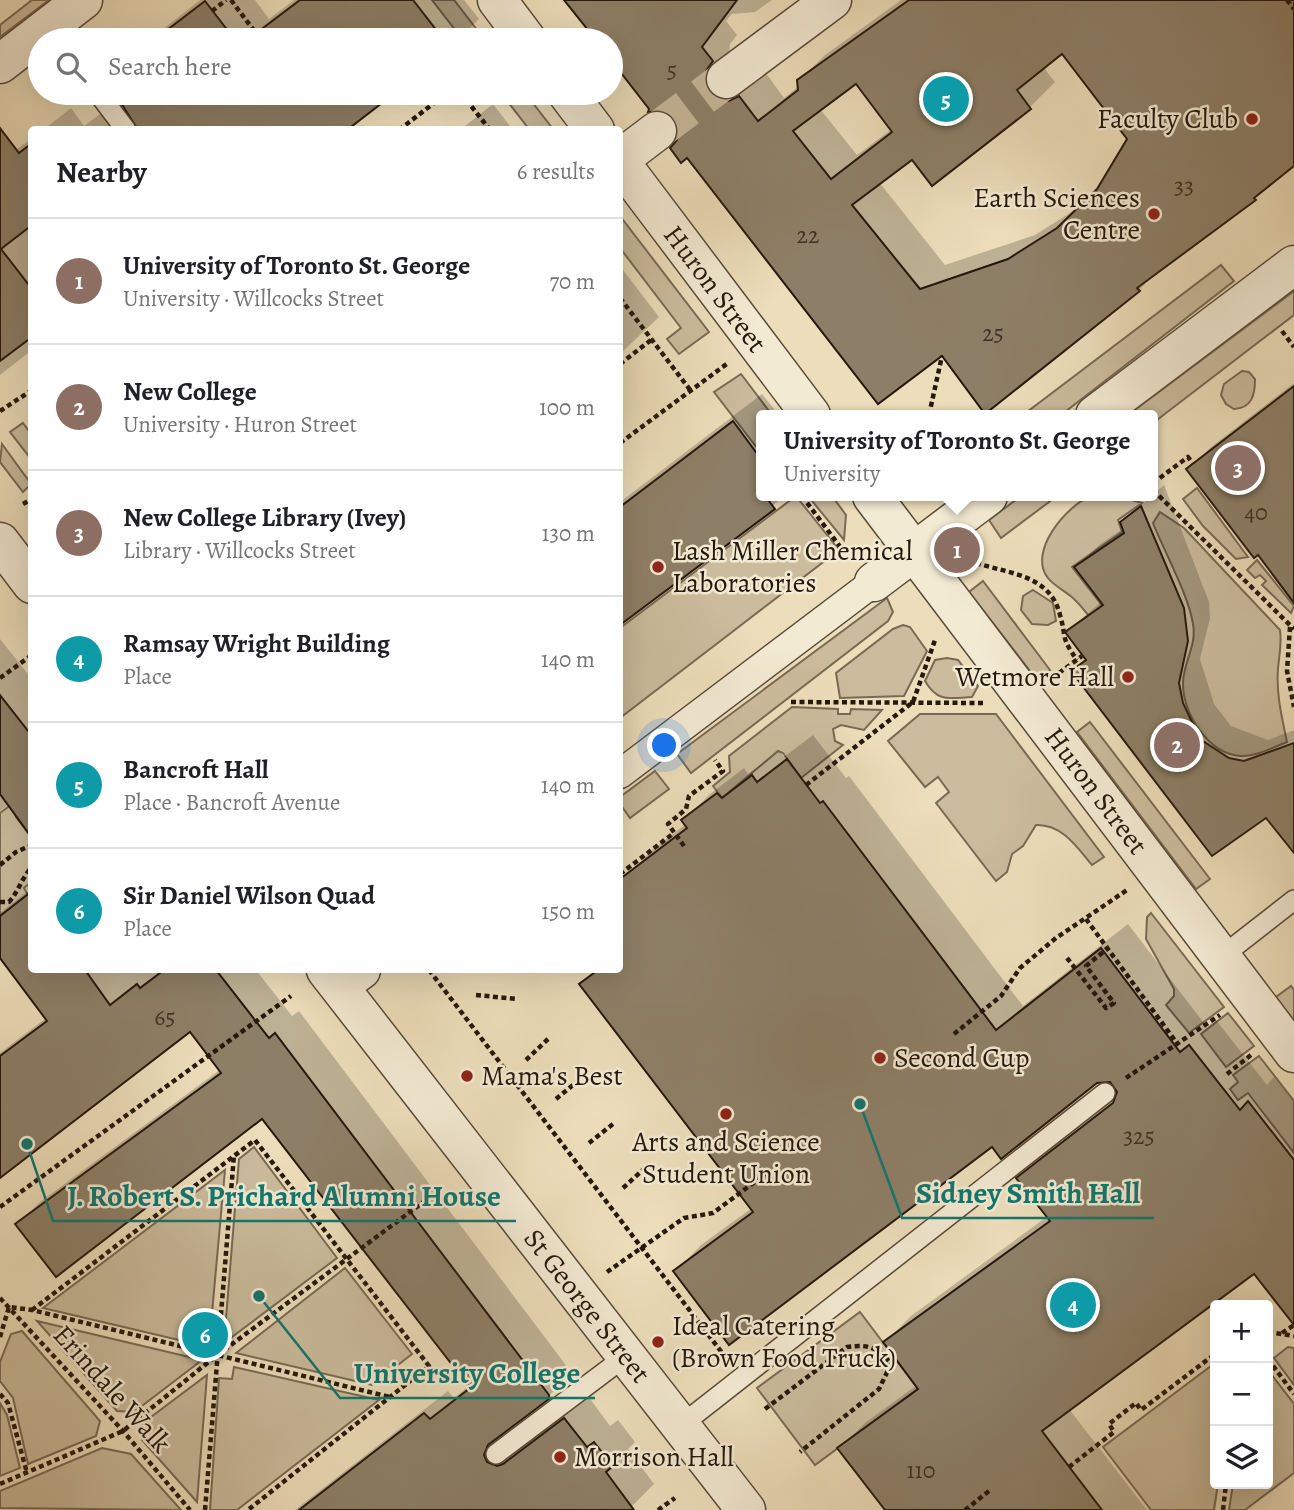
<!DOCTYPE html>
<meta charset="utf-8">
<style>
body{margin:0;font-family:Alegreya,serif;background:#f2f2f2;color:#202124}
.controls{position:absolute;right:21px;bottom:21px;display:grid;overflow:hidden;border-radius:7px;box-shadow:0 7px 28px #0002}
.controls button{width:63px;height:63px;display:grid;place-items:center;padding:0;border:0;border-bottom:2px solid #e0e0e0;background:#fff;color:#202124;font:35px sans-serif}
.you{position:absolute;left:665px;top:746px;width:24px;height:24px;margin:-18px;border:5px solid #fff;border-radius:50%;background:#1a73e8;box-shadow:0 0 0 10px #1a73e833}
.badge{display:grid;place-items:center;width:46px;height:46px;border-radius:50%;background:#8f2418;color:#fff;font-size:23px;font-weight:700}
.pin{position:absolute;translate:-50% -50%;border:4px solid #fff;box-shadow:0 2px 7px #0006}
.popup{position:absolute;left:756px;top:410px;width:402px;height:91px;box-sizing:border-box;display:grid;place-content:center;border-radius:7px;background:#fff;filter:drop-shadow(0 2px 5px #0005);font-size:23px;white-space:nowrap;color:#757577}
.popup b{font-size:26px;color:#202124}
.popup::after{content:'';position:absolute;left:50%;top:100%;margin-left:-14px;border:14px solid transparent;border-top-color:#fff}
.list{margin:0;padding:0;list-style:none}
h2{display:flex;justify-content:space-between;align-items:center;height:91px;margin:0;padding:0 28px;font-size:30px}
h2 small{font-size:23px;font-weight:400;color:#757577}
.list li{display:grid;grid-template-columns:46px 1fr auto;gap:21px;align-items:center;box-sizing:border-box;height:126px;padding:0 28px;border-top:2px solid #e0e0e0}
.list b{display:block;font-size:26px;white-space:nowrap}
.list p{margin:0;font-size:23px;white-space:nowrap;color:#757577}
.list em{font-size:23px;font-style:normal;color:#757577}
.icon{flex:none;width:38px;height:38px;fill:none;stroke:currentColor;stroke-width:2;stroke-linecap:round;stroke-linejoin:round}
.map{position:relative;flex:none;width:1294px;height:1510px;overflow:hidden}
.search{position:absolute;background:#fff;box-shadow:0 7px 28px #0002;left:28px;top:28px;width:595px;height:77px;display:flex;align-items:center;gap:18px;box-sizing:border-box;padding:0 24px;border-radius:38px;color:#757577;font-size:26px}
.panel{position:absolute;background:#fff;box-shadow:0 7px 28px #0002;left:28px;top:126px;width:595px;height:847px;border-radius:7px}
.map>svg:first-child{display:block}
.green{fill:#cbbc9d;stroke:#786a54;stroke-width:2}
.shadow{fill:#0003;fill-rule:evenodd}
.building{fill:#8d7f67;stroke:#25180c;stroke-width:2;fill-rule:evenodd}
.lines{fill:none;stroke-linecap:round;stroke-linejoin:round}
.minor-tunnel{stroke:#c5b698;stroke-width:38;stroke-dasharray:38 19;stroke-linecap:butt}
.service-casing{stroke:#574a38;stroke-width:22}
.pedestrian-casing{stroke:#574a38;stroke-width:31}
.minor-casing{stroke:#574a38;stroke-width:41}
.tertiary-casing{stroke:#574a38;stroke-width:41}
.path{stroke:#25180c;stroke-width:4.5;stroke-dasharray:5 3.5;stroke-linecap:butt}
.service{stroke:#f3ead3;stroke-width:19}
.pedestrian{stroke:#f3ead3;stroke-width:28}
.minor{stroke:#f3ead3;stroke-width:38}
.tertiary{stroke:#f3ead3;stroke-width:38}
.poi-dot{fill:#8f2418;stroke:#f3ead3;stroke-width:2.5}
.labels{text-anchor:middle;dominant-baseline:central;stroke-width:5;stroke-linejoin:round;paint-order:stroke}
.number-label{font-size:24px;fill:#3f3223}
.poi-label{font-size:28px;fill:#25180c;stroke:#f3ead3;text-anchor:start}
.street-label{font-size:28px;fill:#25180c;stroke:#f3ead3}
.leader{fill:none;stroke:#0f766e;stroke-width:2.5}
.callout-dot{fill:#0f766e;stroke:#f3ead3;stroke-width:2.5}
.callout-label{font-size:30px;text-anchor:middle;font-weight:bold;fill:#0f766e;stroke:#f3ead3;stroke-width:5;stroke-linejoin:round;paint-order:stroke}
</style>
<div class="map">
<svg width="1294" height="1510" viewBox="0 0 1294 1510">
<rect width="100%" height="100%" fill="#eddebb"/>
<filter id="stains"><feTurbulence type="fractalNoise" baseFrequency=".00286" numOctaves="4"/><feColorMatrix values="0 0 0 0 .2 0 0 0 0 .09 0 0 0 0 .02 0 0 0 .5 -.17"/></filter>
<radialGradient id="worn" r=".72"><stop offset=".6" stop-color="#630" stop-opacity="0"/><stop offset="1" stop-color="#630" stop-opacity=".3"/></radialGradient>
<g class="green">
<polygon points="32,0 49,0 0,37 0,25"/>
<polygon points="432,0 454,0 481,35 474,40 463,40"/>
<polygon points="501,93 525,93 553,129 529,129"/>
<polygon points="620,216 709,332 679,354 667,339 681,328 620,248"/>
<polygon points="1221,265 1234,281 1061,415 1023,415"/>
<polygon points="1294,291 1294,315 1153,423 1153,415 1128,415"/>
<path d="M1242 371 1249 372 1255 379C1255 395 1252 408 1234 409L1226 404 1221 395 1224 384Z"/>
<polygon points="741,374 772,415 761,415 761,453 714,392"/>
<polygon points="23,423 31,434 31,459 10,432"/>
<polygon points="2,444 31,484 23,492 0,462"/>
<polygon points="1197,488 1248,557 1236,559 1203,526 1183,499"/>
<polygon points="796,496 839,550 620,718 620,628"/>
<polygon points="808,496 832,496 846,515 844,540"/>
<polygon points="1021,496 1057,496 1001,538 989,520"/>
<path d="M1091 496H1118L1142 503 1118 520 1122 532 1072 567 1121 630 1107 640C1096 626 1086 610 1073 598 1065 591 1053 585 1048 578 1027 552 1067 505 1091 496Z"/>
<path d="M1160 512 1184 528 1280 630C1282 645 1279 655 1278 669 1276 694 1282 718 1287 742 1274 747 1255 757 1241 756 1208 754 1182 713 1183 682 1184 661 1197 645 1193 624 1189 596 1164 551 1153 523Z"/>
<polygon points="1257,560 1294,606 1291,613 1262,585 1266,581 1260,575 1255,578 1247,570"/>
<polygon points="983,581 1050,670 1037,680 969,592"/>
<polygon points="1033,590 1053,603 1056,621 1048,625 1032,624 1021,610 1023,596"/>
<polygon points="887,598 893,612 888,621 691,773 677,754"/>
<polygon points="903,625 910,627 927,651 904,696 840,698 836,673 893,629"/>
<path d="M947 658 958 660 978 686 972 697C949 698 938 703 925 681L935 660Z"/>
<polygon points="792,707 838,709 838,714 850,714 851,709 882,710 864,730 841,725 833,729 835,741 843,745 801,778 783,753 778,751 722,798 713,786 730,772 729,756"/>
<path d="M920 714H996L1104 857 1092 865C1077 847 1062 824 1036 825L1023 846 1012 854 1007 872 996 881 936 803 949 792 938 777 925 787 888 741Z"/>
<polygon points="1090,722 1210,879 1196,889 1077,732"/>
<polygon points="655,771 669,789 630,818 620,804 620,797"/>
<polygon points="12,804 16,817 28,833 31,831 31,882 24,888 31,900 0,930 0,813"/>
<polygon points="1151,913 1224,1007 1189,1033 1166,1005 1174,996 1174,989 1146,939 1147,917"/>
<polygon points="1291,986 1294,990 1294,1022 1276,997"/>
<polygon points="1228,1013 1254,1046 1226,1067 1201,1034"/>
<polygon points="1259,1056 1294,1101 1294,1153 1248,1093 1238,1100 1230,1089 1238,1082 1233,1075"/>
<polygon points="254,1147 337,1258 224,1343 239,1159"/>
<polygon points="225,1170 210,1335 198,1333 196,1344 43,1308"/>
<polygon points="345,1268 412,1354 372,1385 236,1353"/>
<polygon points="860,1312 918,1389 815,1465 757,1388"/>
<polygon points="37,1321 202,1360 134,1412 117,1411"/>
<polygon points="22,1331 100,1421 96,1436 28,1464 13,1398 0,1381 0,1362 11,1334"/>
<polygon points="1288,1347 1294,1348 1294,1385 1274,1358"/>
<polygon points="1215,1363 1215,1484 1218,1484 1214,1510 1151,1510 1103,1447"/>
<polygon points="234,1367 379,1400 237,1510 210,1510 219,1378 232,1379"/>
<polygon points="1268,1370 1294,1404 1294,1473 1245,1510 1229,1510 1233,1484 1268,1484"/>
<polygon points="207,1375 197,1502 142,1440 143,1423"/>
<polygon points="0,1403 7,1415 20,1468 0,1476"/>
<polygon points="102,1448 131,1454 181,1510 0,1508 0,1491"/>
</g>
<g class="shadow">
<polygon points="200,0 255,0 269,19 294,0 464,0 479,19 458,40 149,40"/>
<path d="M567 0H772L755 12 732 14 726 21 737 35 730 44 729 56 765 72 784 98 799 86V81L825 55 901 0H1294V164L1254 199 1159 269 1139 290 942 354 679 140 680 129 676 117 665 109H651L611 57V40H598ZM1062 52 1129 139 1099 189 1084 204 1035 235 945 265 879 182 913 157 933 183 1030 107 1055 82 1043 67ZM856 82 892 129 857 155 820 109Z"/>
<polygon points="128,93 392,93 351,124 355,130 43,130 71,108 84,126"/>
<polygon points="493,104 513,130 460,130"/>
<polygon points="32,138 32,350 0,375 0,162"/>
<polygon points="620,266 659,317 620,354"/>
<polygon points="1294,383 1294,600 1189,469 1211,447"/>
<polygon points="762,394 779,415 761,415 761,496 785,496 620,623 620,502"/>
<polygon points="1164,485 1209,602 1210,618 1200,659 1214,704 1231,726 1268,740 1294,730 1294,841 1266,815 1073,671 1086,658 1067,632 1102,601 1077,567 1099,545 1124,528 1122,522"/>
<polygon points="0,639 32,679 32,835 9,804 0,811"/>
<polygon points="813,735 846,778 849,776 1023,1006 1128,924 1207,1027 1216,1020 1267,1085 1274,1077 1294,1102 1294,1311 1255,1272 1069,1409 1147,1510 887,1510 840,1448 865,1423 917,1385 885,1342 911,1316 1048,1216 1019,1178 1044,1152 1118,1095 1115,1084 1104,1079 1097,1082 993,1145 676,1271 701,1245 752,1208 581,985 596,970 620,970 620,883 653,849 686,824 683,821 709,795 744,768 748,774 779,751 784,757"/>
<polygon points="32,883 32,970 256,970 292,1016 299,1011 571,1372 548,1397 506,1431 509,1439 588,1396 610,1426 618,1420 635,1442 628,1449 654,1484 631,1507 627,1510 295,1510 448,1391 454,1398 470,1385 262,1117 17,1225 40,1202 221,1069 191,1030 0,1176 0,1053 46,1018 0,959 0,913 28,891 26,888"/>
</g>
<g class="building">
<polygon points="300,0 413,0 444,40 247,40"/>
<path d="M564 0H737L702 47 713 61 706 71 704 82 709 93 718 99 729 101 739 96 758 121 798 90 797 80 909 0H1294V166L1254 198 1256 200 1137 288 1140 291 985 414 942 356 878 404 687 158 681 163 670 148 677 140 679 129 674 117 665 111 648 112 649 109 611 60V40H596ZM1062 54 1127 139 1097 189 1057 228 1008 259 920 289 852 205 912 160 932 186 1031 109 1017 90ZM856 84 892 132 831 179 793 131Z"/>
<polygon points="205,1 235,40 154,40"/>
<polygon points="134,93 395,93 347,130 138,130 121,103"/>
<polygon points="0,128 19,153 32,143 32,225 1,249 32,289 32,337 0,361"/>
<polygon points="1294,386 1294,603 1258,555 1254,558 1186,469"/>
<polygon points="733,421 761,459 761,496 765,496 775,509 620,625 620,507"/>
<polygon points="1141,506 1184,608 1188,641 1179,683 1183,703 1200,739 1229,758 1244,761 1294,743 1294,853 1266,818 1212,856 1071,671 1086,660 1065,632 1103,605 1074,567 1124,533 1120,522"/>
<polygon points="0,695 32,736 32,838 0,794"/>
<polygon points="787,759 820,803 823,801 996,1030 1101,948 1180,1052 1189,1045 1240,1110 1248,1101 1294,1160 1294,1325 1254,1274 1042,1431 1102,1510 885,1510 837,1448 918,1389 883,1342 1050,1221 1016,1178 1113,1103 1117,1092 1110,1082 1097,1083 1001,1159 992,1147 729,1345 673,1271 753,1212 579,984 598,970 620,970 620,879 687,828 681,820 717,793 722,798 752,775 757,782"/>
<polygon points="32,891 32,970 85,970 110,1005 137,984 140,988 164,970 216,970 269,1038 275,1033 549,1395 549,1399 488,1445 484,1455 487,1462 497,1466 503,1464 564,1418 587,1447 594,1442 613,1466 606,1472 634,1510 299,1510 424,1413 430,1419 470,1388 262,1119 56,1277 15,1224 221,1073 190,1032 0,1178 0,1056 47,1021 0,958 0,916"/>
</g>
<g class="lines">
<polyline class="minor-tunnel" points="657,131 726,79"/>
<g class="service-casing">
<g id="service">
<polyline points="98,93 126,130"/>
<polyline points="1221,957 1294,900"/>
<polyline points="680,1426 1105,1093"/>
<polyline points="496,1454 626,1356"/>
</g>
</g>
<g class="pedestrian-casing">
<polyline id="pedestrian" points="620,774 874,582"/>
</g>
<g class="minor-casing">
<g id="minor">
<polyline points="497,0 527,40"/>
<polyline points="0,64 83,0"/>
<polyline points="726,79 832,0"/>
<polyline points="567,93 595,130"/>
<polyline points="620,159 657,131"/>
<polyline points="620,162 811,415"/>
<polyline points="1095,415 1294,265"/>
<polyline points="872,496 1294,1053"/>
<polyline points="874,582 988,496"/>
<polyline points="339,986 361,970"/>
</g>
</g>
<g class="tertiary-casing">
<g id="tertiary">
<polyline points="0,542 32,584"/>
<polyline points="326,970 746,1510"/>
</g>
</g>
<g class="path">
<polyline points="231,0 261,40"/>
<polyline points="1287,0 1294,9"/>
<polyline points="212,11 226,0"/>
<polyline points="461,93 490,130"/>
<polyline points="399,130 447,93"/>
<polyline points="620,298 691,391"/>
<polyline points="1282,331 1294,347"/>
<polyline points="620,364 651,340"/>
<polyline points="0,411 32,390"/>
<polyline points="929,415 942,356"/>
<polyline points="620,443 728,363"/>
<polyline points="1153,483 1188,457 1193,464"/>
<polyline points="1153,490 1294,629"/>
<polyline points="802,496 844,552"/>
<polyline points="23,504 32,499"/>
<path d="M976 563C1011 574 1050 575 1060 615 1067 639 1060 636 1077 660"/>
<polyline points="1290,627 1287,671 1294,707"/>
<polyline points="1059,673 1082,656"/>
<polyline points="0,678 32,655"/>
<polyline points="791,702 983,703"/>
<polyline points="806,785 913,702 935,640"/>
<polyline points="684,846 668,824 686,809 689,796 723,771 715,760"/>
<polyline points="0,865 16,852 32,845"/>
<polyline points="620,874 674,833"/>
<path d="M0 902H9C19 891 21 879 32 867"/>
<polyline points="1086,919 1176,1042"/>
<polyline points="1067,958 1106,1008 1114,1003 1086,966 1108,948"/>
<polyline points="429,970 726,1358"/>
<polyline points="476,995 517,999"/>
<polyline points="954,1034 1001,996 1020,968 1056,938 1127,890"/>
<polyline points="526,1060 548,1039"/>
<polyline points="1227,1074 1251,1055"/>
<polyline points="1126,1078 1220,1015"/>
<polyline points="556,1099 579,1080"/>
<polyline points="589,1143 613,1124"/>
<polyline points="623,1188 646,1167"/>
<polyline points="0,1207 291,996"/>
<polyline points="607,1272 684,1218 713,1213 768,1172"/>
<polyline points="0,1298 123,1431 190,1510"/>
<polyline points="32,1310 255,1140 429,1366 248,1510"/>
<polyline points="1268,1332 1294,1336"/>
<polyline points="1282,1333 1294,1325"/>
<polyline points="0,1337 9,1307 32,1310 390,1397"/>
<polyline points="1268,1359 1294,1394"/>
<polyline points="0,1394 8,1403 27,1473"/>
<path d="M765 1409 847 1347C868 1344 878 1347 891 1364L879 1389 800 1452"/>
<polyline points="1069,1467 1114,1432 1109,1424 1136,1403 1141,1410 1215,1354"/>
<polyline points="0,1484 123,1431 216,1356 437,1192"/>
<polyline points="205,1510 234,1155"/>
<polyline points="658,1510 675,1498"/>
<polyline points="965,1510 989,1491"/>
<polyline points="1223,1510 1226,1484"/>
</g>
<use href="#service" class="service"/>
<use href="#pedestrian" class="pedestrian"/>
<use href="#minor" class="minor"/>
<use href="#tertiary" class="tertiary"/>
</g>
<g class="poi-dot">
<circle cx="1252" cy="119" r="7"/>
<circle cx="1154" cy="214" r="7"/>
<circle cx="658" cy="567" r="7"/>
<circle cx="1128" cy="677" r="7"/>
<circle cx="880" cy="1058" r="7"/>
<circle cx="467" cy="1076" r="7"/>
<circle cx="726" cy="1114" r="7"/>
<circle cx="658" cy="1342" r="7"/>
<circle cx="560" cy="1457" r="7"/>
</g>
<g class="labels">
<g class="number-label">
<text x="672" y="70">5</text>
<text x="1184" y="186">33</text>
<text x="808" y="235">22</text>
<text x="993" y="333">25</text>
<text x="1256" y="512">40</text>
<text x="165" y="1017">65</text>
<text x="1139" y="1136">325</text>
<text x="921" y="1470">110</text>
</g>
<g class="poi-label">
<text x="1238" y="119" text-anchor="end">Faculty Club</text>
<text x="1140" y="198" text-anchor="end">Earth Sciences<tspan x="1140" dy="32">Centre</tspan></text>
<text x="672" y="551">Lash Miller Chemical<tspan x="672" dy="32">Laboratories</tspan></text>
<text x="1114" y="677" text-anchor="end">Wetmore Hall</text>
<text x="894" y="1058">Second Cup</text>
<text x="481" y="1076">Mama's Best</text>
<text x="726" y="1142" text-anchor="middle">Arts and Science<tspan x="726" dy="32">Student Union</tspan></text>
<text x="672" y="1326">Ideal Catering<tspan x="672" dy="32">(Brown Food Truck)</tspan></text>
<text x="574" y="1457">Morrison Hall</text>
</g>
<g class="street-label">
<text transform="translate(715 289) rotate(53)">Huron Street</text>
<text transform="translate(1096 791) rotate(53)">Huron Street</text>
<text transform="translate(587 1306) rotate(52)">St George Street</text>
<text transform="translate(112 1389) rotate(48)">Erindale Walk</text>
</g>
</g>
<path class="leader" d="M860 1104L902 1218H1154M27 1144L53 1221H516M259 1296L340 1398H595"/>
<g class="callout-dot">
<circle cx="860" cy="1104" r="7"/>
<circle cx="27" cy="1144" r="7"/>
<circle cx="259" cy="1296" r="7"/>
</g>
<g class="callout-label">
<text x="1028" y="1203">Sidney Smith Hall</text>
<text x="284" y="1206">J. Robert S. Prichard Alumni House</text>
<text x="467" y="1383">University College</text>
</g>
<rect width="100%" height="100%" filter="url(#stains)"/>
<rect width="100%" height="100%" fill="url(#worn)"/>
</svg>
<div class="controls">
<button>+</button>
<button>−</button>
<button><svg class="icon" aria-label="layers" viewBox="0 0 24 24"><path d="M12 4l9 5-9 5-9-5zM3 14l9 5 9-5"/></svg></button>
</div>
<div class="you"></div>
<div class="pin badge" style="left:957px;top:550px;background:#8d6e63">1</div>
<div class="popup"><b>University of Toronto St. George</b>University</div>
<div class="pin badge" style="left:1177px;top:745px;background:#8d6e63">2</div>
<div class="pin badge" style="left:1238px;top:468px;background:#8d6e63">3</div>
<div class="pin badge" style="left:1073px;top:1305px;background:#0f9aa8">4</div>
<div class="pin badge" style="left:946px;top:99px;background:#0f9aa8">5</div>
<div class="pin badge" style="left:205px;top:1335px;background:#0f9aa8">6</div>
<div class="search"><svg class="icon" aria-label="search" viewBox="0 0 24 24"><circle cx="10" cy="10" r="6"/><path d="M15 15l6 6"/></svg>Search here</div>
<section class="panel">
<h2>Nearby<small>6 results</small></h2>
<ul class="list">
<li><span class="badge" style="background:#8d6e63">1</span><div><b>University of Toronto St. George</b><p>University · Willcocks Street</p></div><em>70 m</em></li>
<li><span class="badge" style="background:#8d6e63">2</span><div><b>New College</b><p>University · Huron Street</p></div><em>100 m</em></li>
<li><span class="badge" style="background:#8d6e63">3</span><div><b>New College Library (Ivey)</b><p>Library · Willcocks Street</p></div><em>130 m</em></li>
<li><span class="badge" style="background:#0f9aa8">4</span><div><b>Ramsay Wright Building</b><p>Place</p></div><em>140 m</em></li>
<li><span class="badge" style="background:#0f9aa8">5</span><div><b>Bancroft Hall</b><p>Place · Bancroft Avenue</p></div><em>140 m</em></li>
<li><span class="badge" style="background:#0f9aa8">6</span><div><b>Sir Daniel Wilson Quad</b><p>Place</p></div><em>150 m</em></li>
</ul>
</section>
</div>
